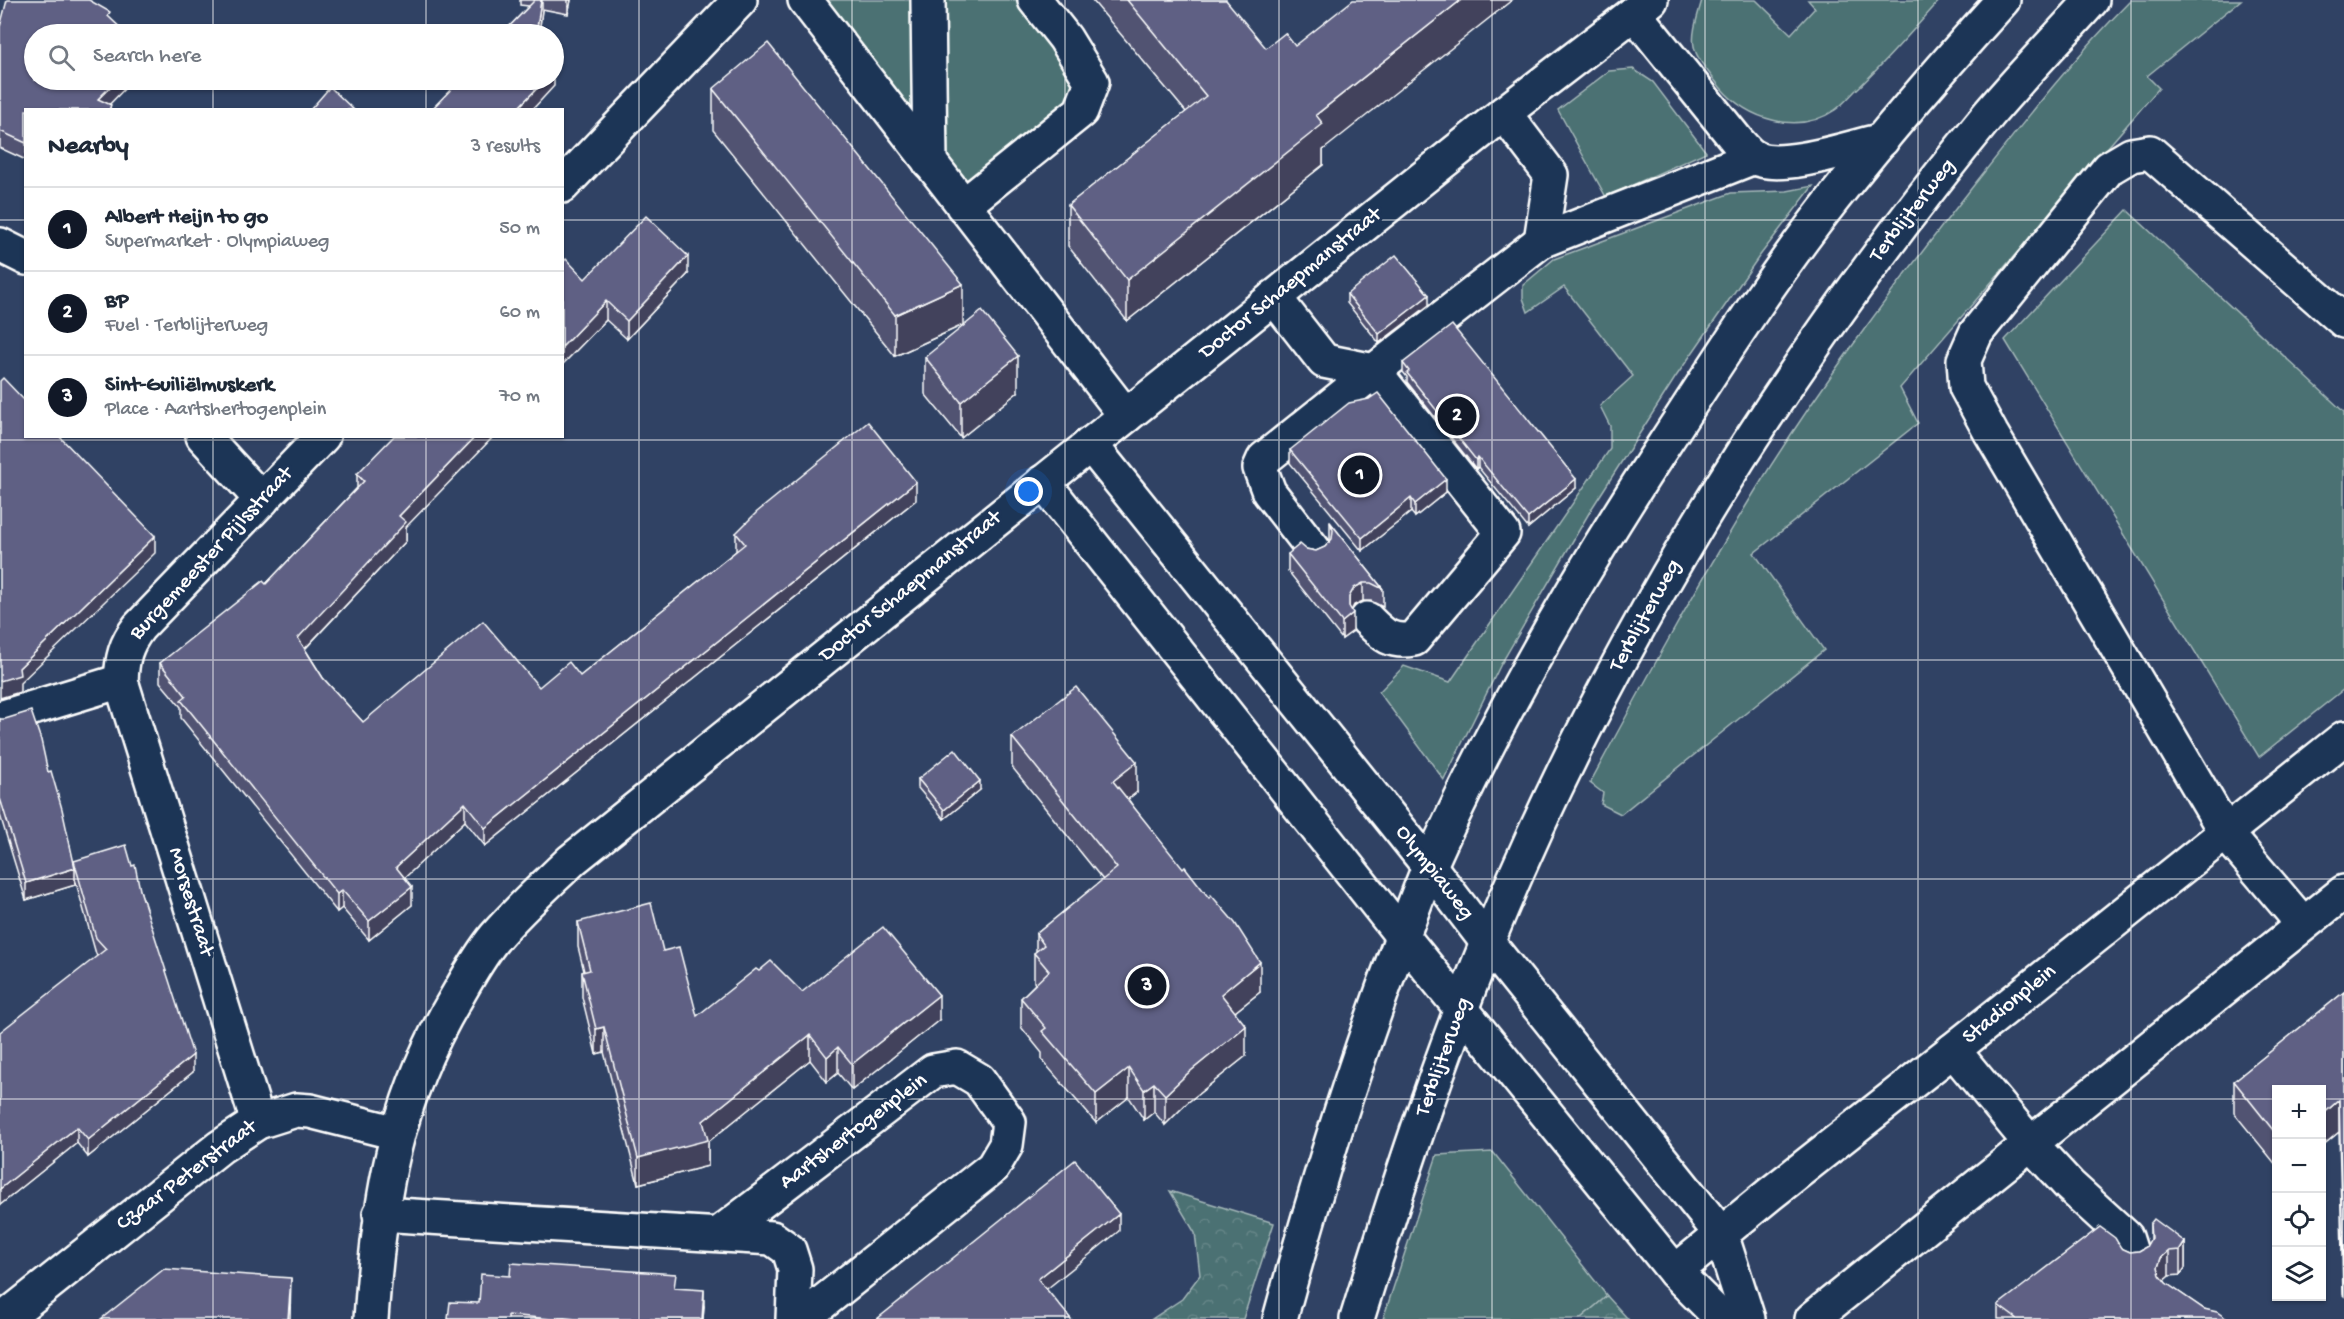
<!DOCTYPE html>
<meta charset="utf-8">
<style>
body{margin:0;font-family:"Gochi Hand",sans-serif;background:#f2f2f3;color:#1f2937}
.controls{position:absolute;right:18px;bottom:18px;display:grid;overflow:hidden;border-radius:0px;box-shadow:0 2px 4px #0004}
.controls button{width:54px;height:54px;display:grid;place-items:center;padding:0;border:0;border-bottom:2px solid #e0e1e3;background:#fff;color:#1f2937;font:30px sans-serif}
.you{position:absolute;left:1029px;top:492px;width:21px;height:21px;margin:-15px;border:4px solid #fff;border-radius:50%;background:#1a73e8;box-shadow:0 0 0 9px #1a73e833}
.badge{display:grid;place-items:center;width:39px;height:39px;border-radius:50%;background:#111827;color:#fff;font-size:20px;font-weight:700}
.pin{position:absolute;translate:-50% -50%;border:3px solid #fff;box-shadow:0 2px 6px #0006}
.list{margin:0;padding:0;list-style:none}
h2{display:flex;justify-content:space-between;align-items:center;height:78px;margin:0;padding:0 24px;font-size:26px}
h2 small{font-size:20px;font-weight:400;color:#747a83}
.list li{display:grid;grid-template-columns:39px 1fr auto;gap:18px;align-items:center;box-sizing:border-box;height:84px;padding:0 24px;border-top:2px solid #e0e1e3}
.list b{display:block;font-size:22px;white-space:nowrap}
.list p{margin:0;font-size:20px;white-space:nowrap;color:#747a83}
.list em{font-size:20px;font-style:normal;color:#747a83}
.icon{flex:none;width:33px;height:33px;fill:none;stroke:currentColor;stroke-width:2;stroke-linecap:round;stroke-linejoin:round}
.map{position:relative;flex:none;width:2344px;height:1319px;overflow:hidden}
.search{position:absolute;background:#fff;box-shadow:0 2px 4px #0004;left:24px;top:24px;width:540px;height:66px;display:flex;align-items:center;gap:15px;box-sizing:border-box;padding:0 21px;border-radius:33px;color:#747a83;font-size:22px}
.panel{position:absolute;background:#fff;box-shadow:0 2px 4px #0004;left:24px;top:108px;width:540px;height:330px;border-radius:0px}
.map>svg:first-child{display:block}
.green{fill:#4b7173;stroke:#a5b8b9;stroke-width:1.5}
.forest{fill:url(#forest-crowns);stroke:#a5b8b9;stroke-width:1.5}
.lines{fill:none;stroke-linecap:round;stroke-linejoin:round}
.minor-casing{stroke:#fff;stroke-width:38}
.major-casing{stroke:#fff;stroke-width:38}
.minor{stroke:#1d3557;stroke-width:33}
.major{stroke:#1d3557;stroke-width:33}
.wall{fill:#515372;stroke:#fff;stroke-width:1.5}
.shaded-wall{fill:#42435c;stroke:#fff;stroke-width:1.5}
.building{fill:#5e6084;stroke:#fff;stroke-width:1.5}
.grid{fill:none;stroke:#fff;stroke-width:1.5;stroke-opacity:0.55}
.labels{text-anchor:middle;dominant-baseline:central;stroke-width:6;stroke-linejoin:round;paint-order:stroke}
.street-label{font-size:22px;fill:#fff;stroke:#1d3557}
</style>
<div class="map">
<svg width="2344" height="1319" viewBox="0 0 2344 1319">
<defs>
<pattern id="forest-crowns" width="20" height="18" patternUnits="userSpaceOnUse" patternTransform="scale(1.5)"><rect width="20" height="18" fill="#4b7173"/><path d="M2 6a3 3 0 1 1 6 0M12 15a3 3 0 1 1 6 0" fill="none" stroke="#668688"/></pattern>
</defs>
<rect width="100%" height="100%" fill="#304264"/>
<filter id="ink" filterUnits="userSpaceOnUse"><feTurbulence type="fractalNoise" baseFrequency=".0167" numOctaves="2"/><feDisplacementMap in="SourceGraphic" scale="12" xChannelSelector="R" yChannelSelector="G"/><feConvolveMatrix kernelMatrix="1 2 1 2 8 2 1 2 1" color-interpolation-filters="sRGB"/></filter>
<g filter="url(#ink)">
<g class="green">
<polygon points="815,0 1019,0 1056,47 1079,84 1066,111 966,190"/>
<path d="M1702 0H1756L1791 34 1815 8 1808 0H1940C1912 31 1885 63 1855 91 1849 97 1842 105 1835 110 1797 136 1747 119 1720 87 1689 48 1688 48 1702 0Z"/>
<path d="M2131 0H2241L2147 76 2159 88 1900 388 1918 423 1754 553 1824 650 1621 814 1601 804 1603 793 1590 783C1643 685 1696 587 1755 491 1819 387 1892 290 1967 194 2019 128 2071 60 2131 0Z"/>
<polygon points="1633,69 1653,82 1706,152 1606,197 1558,110 1609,71"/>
<polygon points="1813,186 1758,258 1675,378 1592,508 1501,664 1444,780 1379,692 1404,666 1450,682 1610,449 1610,426 1600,406 1633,376 1564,287 1528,312 1523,298 1523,285 1554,259 1731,193 1787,191"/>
<polygon points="2127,210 2344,412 2344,689 2259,757 2005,340"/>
<polygon points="1493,1152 1607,1296 1580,1319 1383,1319 1437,1155"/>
</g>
<g class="forest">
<polygon points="1170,1191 1274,1223 1243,1319 1152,1319 1182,1299 1200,1275 1195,1233"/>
<polygon points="1607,1296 1628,1319 1580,1319"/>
</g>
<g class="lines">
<g class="minor-casing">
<g id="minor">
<polyline points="805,0 1126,416"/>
<polyline points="928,0 930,163"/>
<path d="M1634 13 1738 142C1743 147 1749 155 1755 158 1782 171 1852 147 1882 140"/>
<polyline points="1504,113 1551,175 1541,241"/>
<polyline points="562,186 740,0"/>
<polyline points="963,206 1081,111 1092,82 1065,38 1035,0"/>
<polyline points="0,245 26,258"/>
<polyline points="1274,297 1324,361 1374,371 1541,241 1754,157"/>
<polyline points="203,436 262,500"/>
<polyline points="1090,444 1429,866 1487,942 1721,1234 1748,1319"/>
<polyline points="1043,482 1403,937 1675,1272 1722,1319"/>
<path d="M1314 550 1269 492 1260 468 1264 459 1374 371 1503 533 1414 639C1390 643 1383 635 1367 619"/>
<polyline points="0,718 121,681"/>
<polyline points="2303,924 2226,833 1991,433 1966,387 1964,360 1976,333 2109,168 2131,155 2150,152 2344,321"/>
<polyline points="1953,1050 2030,1143 2069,1185 2126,1237 2133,1259"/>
<path d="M258 1122 121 681C122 659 125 645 139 627L323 436"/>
<polyline points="380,1214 772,1238 789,1250 795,1269 793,1319"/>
<polyline points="719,1234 933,1071 957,1067 979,1080 1009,1122 1006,1145 993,1167 802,1319"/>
<polyline points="1675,1272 1770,1194 1953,1050 2344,738"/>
<polyline points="4,1319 220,1147 258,1122 296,1110 310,1111 397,1133"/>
<path d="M371 1319C379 1200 394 1102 456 998 468 977 480 955 495 937 519 909 546 885 572 860L1504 113 1651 0"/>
<polyline points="1812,1319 2344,892"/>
</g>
</g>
<g class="major-casing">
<g id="major">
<path d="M1280 1319C1314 1194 1352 1070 1398 948 1409 920 1419 890 1431 863 1497 716 1577 577 1665 443 1719 360 1773 275 1834 198 1888 130 1945 64 2003 0"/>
<path d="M1357 1319C1396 1192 1437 1066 1487 943 1610 642 1784 364 1989 114 2022 75 2058 38 2092 0"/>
</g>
</g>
<use href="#minor" class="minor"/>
<use href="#major" class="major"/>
</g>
<g class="wall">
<polygon points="520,0 571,0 568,14 542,9 539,34 502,34 529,6 520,5"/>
<polygon points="1092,0 1226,0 1323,150 1323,165 1127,321 1068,246 1068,205 1186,112"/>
<polygon points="0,27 109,104 111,110 26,110 26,160 0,148"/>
<polygon points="713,89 963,325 895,356 713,130"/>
<polygon points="562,263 585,279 688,274 627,339 606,320 562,365"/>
<polygon points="1347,294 1429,305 1379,343 1347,303"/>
<polygon points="925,357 1018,392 961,438 925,394"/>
<polygon points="1403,363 1576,488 1528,528 1478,467 1476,469 1407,382 1407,377 1403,372"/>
<polygon points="1290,450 1446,492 1415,517 1411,512 1362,551 1290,463"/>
<polygon points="357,474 406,527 406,541 305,649 323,678 363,722 539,687 580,676 736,551 736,533 916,500 485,846 465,821 404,878 412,905 369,940 342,908 337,912 181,718 181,707 160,682 160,663 266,584 357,488"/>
<polygon points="1330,522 1383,589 1383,607 1371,601 1363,601 1354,605 1351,610 1353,631 1342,639 1288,571 1288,554 1306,549 1316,551 1325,547 1330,541"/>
<polygon points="0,719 48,772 74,865 74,861 140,890 193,1072 88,1157 77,1143 0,1205 97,956 96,954 75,879 75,885 26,900 0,815"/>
<polygon points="1012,737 1137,792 1128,799 1260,992 1235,1012 1246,1056 1187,1103 1165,1125 1154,1112 1144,1120 1129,1097 1096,1123 1042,1060 1042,1053 1021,1027 1021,998 1035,984 1034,982 1034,953 1036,952 1036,934 1103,880 1012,767"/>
<polygon points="918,779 980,790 944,819 918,788"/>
<polygon points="578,922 663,951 697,1016 759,971 802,992 939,1020 852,1090 838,1073 827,1082 810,1060 708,1142 708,1166 638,1184 604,1052 596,1054 582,997 582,972 584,971 578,947"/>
<polygon points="2344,992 2344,1296 2343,1295 2339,1132 2322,1146 2322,1089 2277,1089 2277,1166 2234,1113 2234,1081"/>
<polygon points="2150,1224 2185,1242 2185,1268 2180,1275 2169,1276 2164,1280 2166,1283 2204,1309 2227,1319 1998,1319 1998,1305 2121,1248 2130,1252 2139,1251 2146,1247 2150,1241"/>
<polygon points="676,1288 704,1306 703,1319 448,1319 479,1303"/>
</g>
<g class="shaded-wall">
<polygon points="541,0 542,0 542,10 539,34 536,34"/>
<polygon points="568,0 571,0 568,14"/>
<polygon points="1461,0 1512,0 1323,150 1323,165 1127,321 1127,280 1316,115"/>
<polygon points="554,69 554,86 532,110 516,110 545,80 554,80"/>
<polygon points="117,80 133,80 104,110 98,99"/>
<polygon points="688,256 688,274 627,339 627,321"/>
<polygon points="963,284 963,325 895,356 895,315"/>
<polygon points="1429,295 1429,305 1379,343 1379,334"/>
<polygon points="606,301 606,320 562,365 562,347"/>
<polygon points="1018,356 1018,392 961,438 961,402"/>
<polygon points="476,436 494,436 406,527 406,541 298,656 298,638 399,516"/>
<polygon points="1478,457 1478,467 1476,469 1476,460"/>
<polygon points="1446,479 1446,492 1415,517 1415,504"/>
<polygon points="1576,479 1576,488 1528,528 1528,518"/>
<polygon points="916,482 916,500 485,846 485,828"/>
<polygon points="1411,498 1411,512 1362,551 1362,538"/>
<polygon points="155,536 155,553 20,683 20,692 0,698 0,681 19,668"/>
<polygon points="1363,583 1363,601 1354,605 1349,615 1349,597 1354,588"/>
<polygon points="1353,613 1353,631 1342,639 1342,622"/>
<polygon points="1137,762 1137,792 1113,811 1113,781"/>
<polygon points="980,781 980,790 944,819 944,810"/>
<polygon points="465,803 465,821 396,886 396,867"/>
<polygon points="75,868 75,885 26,900 26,883"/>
<polygon points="412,887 412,905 369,940 369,921"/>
<polygon points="342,890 342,908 337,912 337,894"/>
<polygon points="1260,962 1260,992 1221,1023 1221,994"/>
<polygon points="939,995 939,1020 852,1090 852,1064"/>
<polygon points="1246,1026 1246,1056 1187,1103 1165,1125 1165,1095 1187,1074"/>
<polygon points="604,1027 604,1052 596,1054 596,1029"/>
<polygon points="810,1035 810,1060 708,1142 708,1166 638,1184 638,1158 703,1121"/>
<polygon points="838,1047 838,1073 827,1082 827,1057"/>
<polygon points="193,1055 193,1072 88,1157 88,1140"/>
<polygon points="1129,1068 1129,1097 1096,1123 1096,1094"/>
<polygon points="1154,1083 1154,1112 1144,1120 1144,1090"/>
<polygon points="2339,1100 2339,1132 2322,1146 2322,1115"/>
<polygon points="77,1127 77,1143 0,1205 0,1189"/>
<polygon points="1119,1214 1119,1231 1038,1296 1038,1279"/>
<polygon points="2185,1242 2185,1268 2180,1275 2180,1250"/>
<polygon points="2169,1251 2169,1276 2161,1283 2158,1267 2161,1258"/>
<polygon points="291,1278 290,1319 288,1319"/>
<polygon points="704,1290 704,1306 703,1319 702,1319"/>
</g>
<g class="building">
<polygon points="7,0 89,0 110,12 108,16 127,34 34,34 34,80 117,80 98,99 111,105 109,110 26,110 26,143 0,131 0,27"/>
<polygon points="535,0 541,0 536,34 502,34"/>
<polygon points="1127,0 1226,0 1266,48 1285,33 1295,46 1353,0 1461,0 1316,115 1323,124 1127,280 1068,205 1206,96"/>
<polygon points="768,43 963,284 895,315 713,89"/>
<polygon points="460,80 545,80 516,110 431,110"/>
<polygon points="330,87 354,110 310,110"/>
<polygon points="646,216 688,256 627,321 606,301 562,347 562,263 566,259 585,279"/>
<polygon points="1396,255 1429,295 1379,334 1347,294"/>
<polygon points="982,311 1018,356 961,402 925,357"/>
<polygon points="1452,325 1576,479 1528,518 1478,457 1476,460 1407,373 1409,371 1403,363"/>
<polygon points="3,378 26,402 26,436 59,436 155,536 19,668 20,675 0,681 0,381"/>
<polygon points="1378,393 1446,479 1415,504 1411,498 1362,538 1290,450 1349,403 1369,399"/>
<polygon points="868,422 916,482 485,828 465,803 396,867 412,887 369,921 342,890 337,894 181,700 186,696 160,663 263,581 266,584 364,481 357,474 394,436 476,436 399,516 406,522 298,638 323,678 363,722 483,621 539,687 569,662 580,676 745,544 736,533 757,512"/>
<polygon points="1330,522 1383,589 1371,583 1363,583 1354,588 1349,597 1349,606 1353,613 1342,622 1288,554 1300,544 1306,549 1316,551 1325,547 1332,539 1333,530"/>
<polygon points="1076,687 1137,762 1113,781 1183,869 1185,867 1209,898 1211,895 1235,923 1260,962 1221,994 1246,1026 1187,1074 1165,1095 1154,1083 1144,1090 1129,1068 1096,1094 1042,1031 1046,1028 1021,998 1049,971 1034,953 1044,945 1036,934 1117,868 1012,737"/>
<polygon points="31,711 41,740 48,772 51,771 62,809 75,868 26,883 0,798 0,719 5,719"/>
<polygon points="955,749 980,781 944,810 918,779"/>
<polygon points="126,845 132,866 135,865 140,890 193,1055 88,1140 77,1127 0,1189 0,1032 106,949 96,938 74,861"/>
<polygon points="651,903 663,951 679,947 697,1016 756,969 759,971 771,961 802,992 883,927 939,995 852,1064 838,1047 827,1057 810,1035 703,1121 708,1140 638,1158 604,1027 596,1029 582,972 590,970 578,922"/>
<polygon points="2344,992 2344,1264 2343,1263 2339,1100 2322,1115 2322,1089 2277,1089 2277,1135 2234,1081"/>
<polygon points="1075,1160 1119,1214 1038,1279 1071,1319 877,1319"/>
<polygon points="2154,1219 2185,1242 2180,1250 2169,1251 2161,1258 2158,1267 2160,1275 2166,1283 2204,1309 2217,1312 2227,1319 2017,1319 1998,1305 2100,1227 2115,1238 2121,1248 2130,1252 2139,1251 2146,1247 2151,1238 2150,1224"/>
<polygon points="511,1263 676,1274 674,1288 704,1290 702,1319 703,1319 577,1319 557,1317 556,1319 552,1319 508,1315 508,1319 448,1319 450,1302 479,1303 481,1274 510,1276"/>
<polygon points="164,1269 291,1278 288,1319 101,1319"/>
</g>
</g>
<path class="grid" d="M213 0V34M426 0V34M639 0V1319M852 0V1319M1065 0V1319M1279 0V1319M1492 0V1319M1705 0V1319M1918 0V1319M2131 0V1319M213 80V110M426 80V110M0 220H26M562 220H2344M213 436V1319M426 436V1319M0 440H2344M0 660H2344M0 879H2344M0 1099H2276M2322 1099H2344"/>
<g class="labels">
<g class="street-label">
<text transform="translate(1913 211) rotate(-52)">Terblijterweg</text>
<text transform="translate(1291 284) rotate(-39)">Doctor Schaepmanstraat</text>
<text transform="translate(212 554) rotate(-47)">Burgemeester Pijlsstraat</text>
<text transform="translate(911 587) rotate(-39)">Doctor Schaepmanstraat</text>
<text transform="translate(1646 616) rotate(-61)">Terblijterweg</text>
<text transform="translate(1434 873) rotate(52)">Olympiaweg</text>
<text transform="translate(190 902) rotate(73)">Morsestraat</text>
<text transform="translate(2010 1005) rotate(-39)">Stadionplein</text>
<text transform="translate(1444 1057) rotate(-70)">Terblijterweg</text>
<text transform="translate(854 1132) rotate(-37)">Aartshertogenplein</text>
<text transform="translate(187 1176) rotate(-37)">Czaar Peterstraat</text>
</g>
</g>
</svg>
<div class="controls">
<button>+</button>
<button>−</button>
<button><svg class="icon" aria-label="locate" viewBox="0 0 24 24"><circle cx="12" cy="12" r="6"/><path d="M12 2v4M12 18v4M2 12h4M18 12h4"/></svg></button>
<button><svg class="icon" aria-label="layers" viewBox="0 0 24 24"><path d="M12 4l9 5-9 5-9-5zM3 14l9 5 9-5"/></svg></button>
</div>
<div class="you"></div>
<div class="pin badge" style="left:1360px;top:475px">1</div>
<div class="pin badge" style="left:1457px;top:416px">2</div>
<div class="pin badge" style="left:1147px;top:986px">3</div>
<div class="search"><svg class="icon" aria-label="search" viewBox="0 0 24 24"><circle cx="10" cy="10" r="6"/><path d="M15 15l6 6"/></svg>Search here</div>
<section class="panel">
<h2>Nearby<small>3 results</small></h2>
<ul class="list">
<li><span class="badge">1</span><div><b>Albert Heijn to go</b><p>Supermarket · Olympiaweg</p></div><em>50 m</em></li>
<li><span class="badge">2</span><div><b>BP</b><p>Fuel · Terblijterweg</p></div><em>60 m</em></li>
<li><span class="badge">3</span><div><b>Sint-Guiliëlmuskerk</b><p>Place · Aartshertogenplein</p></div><em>70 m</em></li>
</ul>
</section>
</div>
